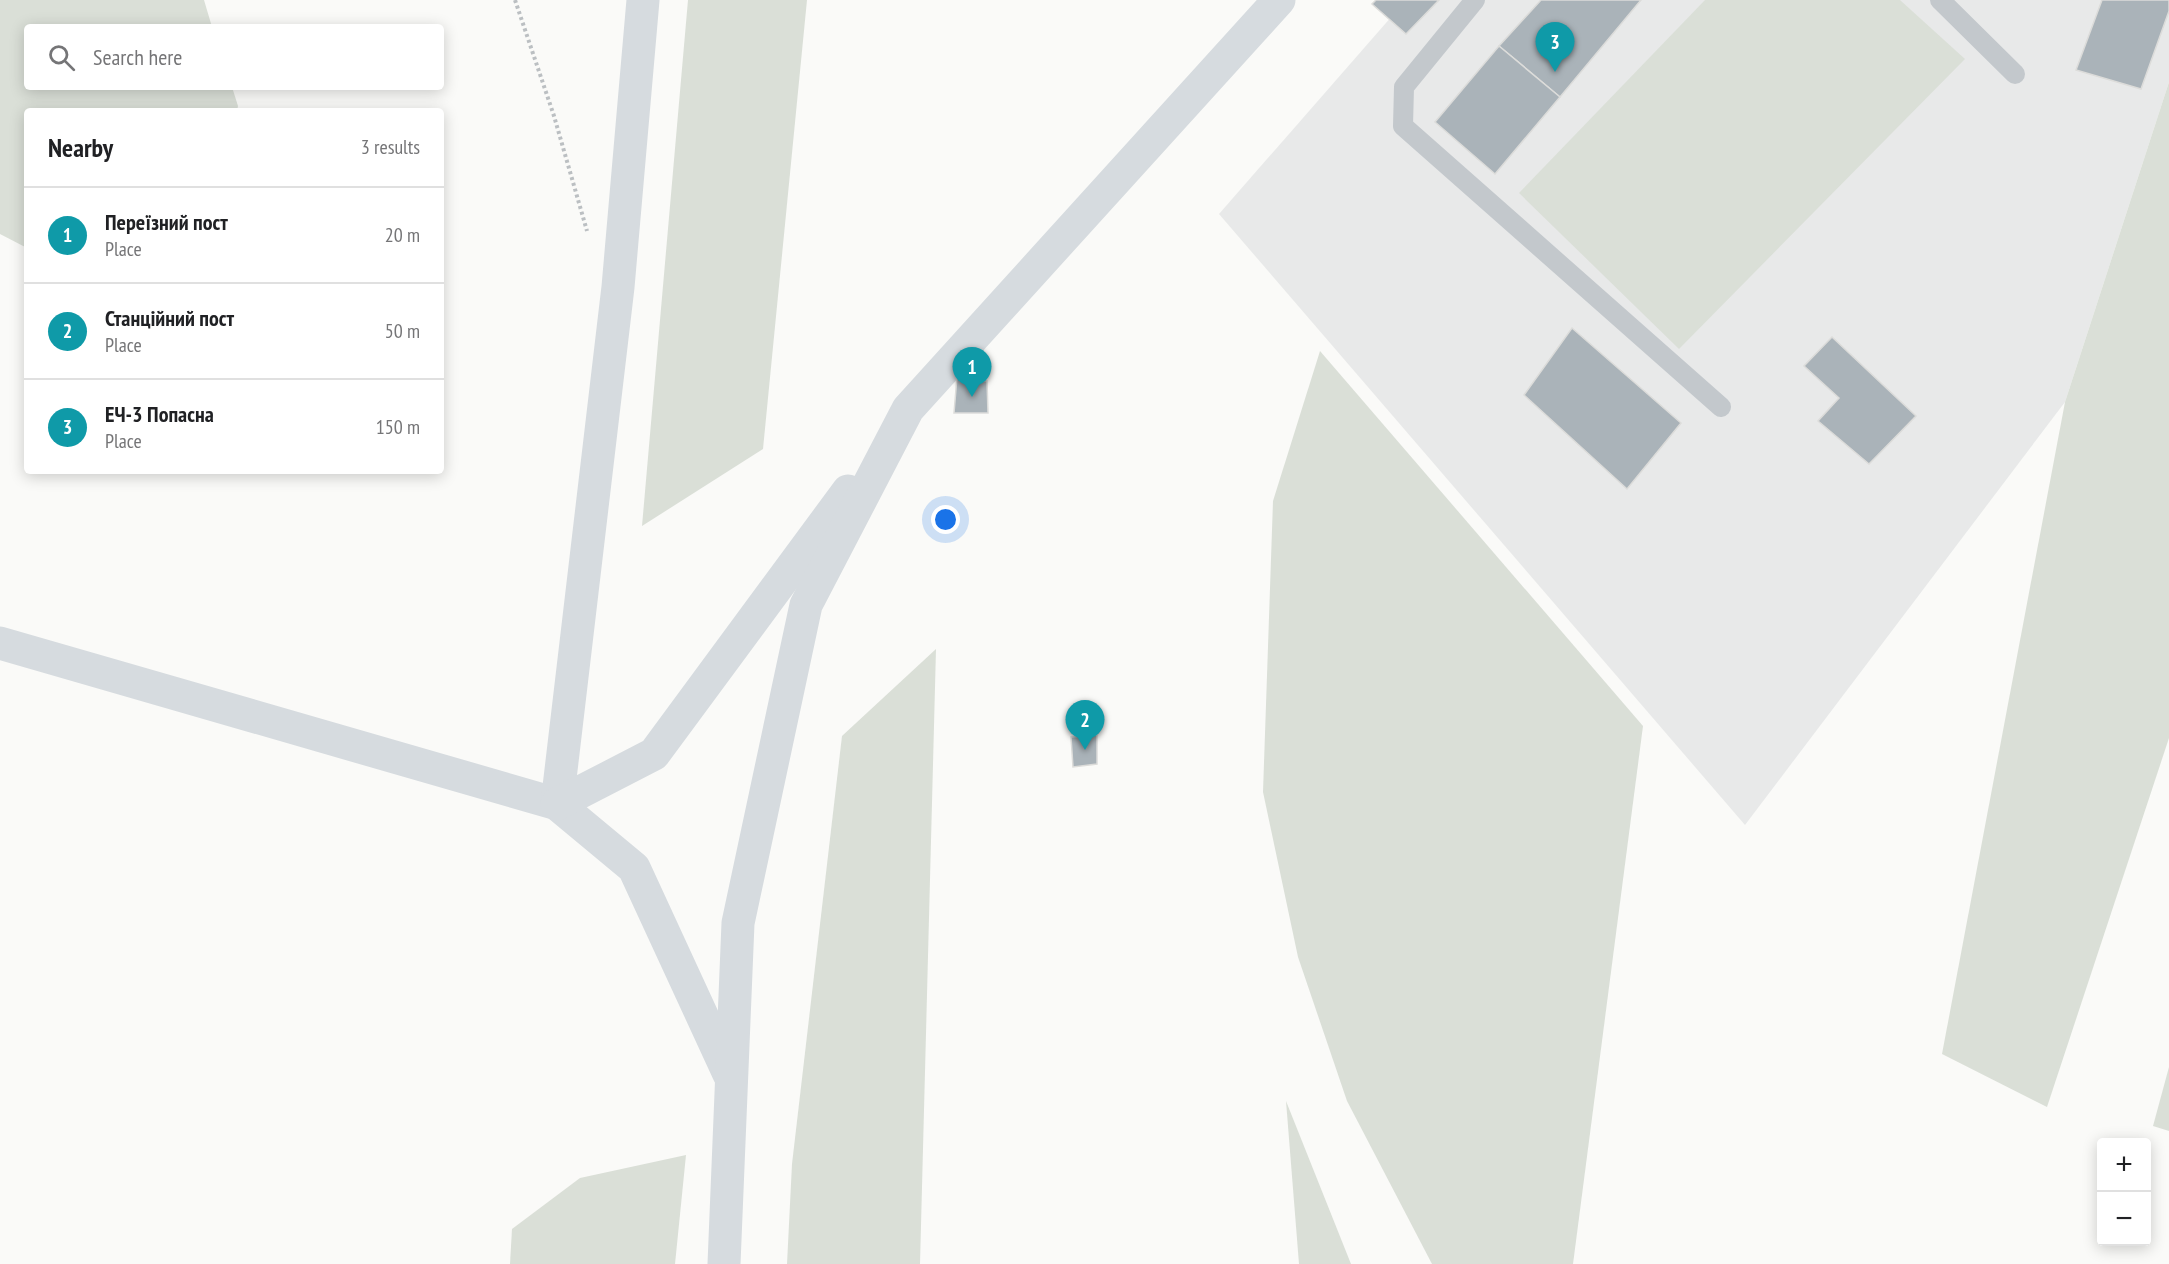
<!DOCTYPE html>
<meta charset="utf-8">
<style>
body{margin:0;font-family:"PT Sans Narrow",sans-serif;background:#f6f6f6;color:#202124}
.controls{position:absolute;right:18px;bottom:18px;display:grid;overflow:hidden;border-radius:6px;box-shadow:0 3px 15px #0003}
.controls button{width:54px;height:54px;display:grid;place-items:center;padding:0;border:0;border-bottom:2px solid #e0e0e0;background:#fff;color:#202124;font:30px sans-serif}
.you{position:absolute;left:946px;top:520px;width:21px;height:21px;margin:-15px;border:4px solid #fff;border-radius:50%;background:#1a73e8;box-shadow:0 0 0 9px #1a73e833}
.badge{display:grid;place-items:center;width:39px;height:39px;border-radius:50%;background:#0b8043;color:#fff;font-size:20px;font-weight:700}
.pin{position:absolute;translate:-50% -50px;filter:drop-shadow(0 2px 3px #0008)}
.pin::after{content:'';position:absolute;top:32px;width:21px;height:18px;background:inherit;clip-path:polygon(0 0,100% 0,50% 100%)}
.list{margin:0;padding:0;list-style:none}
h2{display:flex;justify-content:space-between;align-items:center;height:78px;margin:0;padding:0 24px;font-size:26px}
h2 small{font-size:20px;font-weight:400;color:#757577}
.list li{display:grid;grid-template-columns:39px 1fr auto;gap:18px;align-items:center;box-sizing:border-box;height:96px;padding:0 24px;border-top:2px solid #e0e0e0}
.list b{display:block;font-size:22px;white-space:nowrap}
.list p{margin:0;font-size:20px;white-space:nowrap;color:#757577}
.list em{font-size:20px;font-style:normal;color:#757577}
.icon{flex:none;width:33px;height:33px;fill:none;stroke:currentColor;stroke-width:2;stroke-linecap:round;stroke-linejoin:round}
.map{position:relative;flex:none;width:2169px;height:1264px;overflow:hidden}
.search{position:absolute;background:#fff;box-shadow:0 3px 15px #0003;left:24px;top:24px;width:420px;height:66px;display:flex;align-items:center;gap:15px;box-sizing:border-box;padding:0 21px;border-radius:6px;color:#757577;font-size:22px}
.panel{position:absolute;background:#fff;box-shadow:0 3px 15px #0003;left:24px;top:108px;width:420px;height:366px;border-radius:6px}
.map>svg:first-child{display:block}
.built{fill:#e8e9e9}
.green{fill:#dadfd7}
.building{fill:#aab3b9;stroke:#dcdcda;stroke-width:1.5}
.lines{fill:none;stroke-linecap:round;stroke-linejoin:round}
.path{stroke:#bbbfc2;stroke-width:4;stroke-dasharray:3 3;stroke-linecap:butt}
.lane{stroke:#c3c8cc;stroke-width:20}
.secondary{stroke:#d6dbdf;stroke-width:33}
</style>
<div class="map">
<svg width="2169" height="1264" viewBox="0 0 2169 1264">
<rect width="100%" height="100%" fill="#fafaf8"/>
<polygon class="built" points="1406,0 2169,0 2169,82 2065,402 1745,825 1219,214"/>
<g class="green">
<polygon points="0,0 204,0 212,27 27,27 27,87 232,87 238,106 237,111 27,111 27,248 0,234"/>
<polygon points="688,0 807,0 763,449 642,526"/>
<polygon points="1705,0 1900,0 1965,59 1679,349 1519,193"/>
<polygon points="2169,82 2169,738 2047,1107 1942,1054 2065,402"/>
<polygon points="1320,351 1643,726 1573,1264 1432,1264 1347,1101 1298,957 1263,792 1273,501"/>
<polygon points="936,649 920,1264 787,1264 792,1164 842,736"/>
<polygon points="2169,1067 2169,1131 2153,1126"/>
<polygon points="1286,1101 1351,1264 1299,1264"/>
<polygon points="686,1155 675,1264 510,1264 512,1229 580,1178"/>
</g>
<g class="building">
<polygon points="1376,0 1439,0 1406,34 1372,4"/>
<polygon points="1541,0 1641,0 1560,97 1499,46"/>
<polygon points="2102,0 2169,0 2169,11 2141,89 2076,70"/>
<polygon points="1499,46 1560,97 1495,174 1435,122"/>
<polygon points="1572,328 1681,423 1627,489 1524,395"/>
<polygon points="1832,337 1916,416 1869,464 1818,421 1839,398 1804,366"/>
<polygon points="957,377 987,381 988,413 954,413"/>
<polygon points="1097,735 1097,764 1073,767 1071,737"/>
</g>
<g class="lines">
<polyline class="path" points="515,0 554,116 587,231"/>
<g class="lane">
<polyline points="1475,0 1404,87 1403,126 1721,407"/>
<polyline points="1940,0 2015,74"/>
</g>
<g class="secondary">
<polyline points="0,643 557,804 634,868 729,1074"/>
<polyline points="557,804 618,287 643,0"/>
<polyline points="557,804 654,754 848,491"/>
<polyline points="724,1264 738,923 806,605 908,409 1279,0"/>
</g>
</g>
</svg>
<div class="controls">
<button>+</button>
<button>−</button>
</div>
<div class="you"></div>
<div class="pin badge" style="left:972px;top:397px;background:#0f9aa8">1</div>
<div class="pin badge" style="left:1085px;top:750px;background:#0f9aa8">2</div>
<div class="pin badge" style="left:1555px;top:72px;background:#0f9aa8">3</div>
<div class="search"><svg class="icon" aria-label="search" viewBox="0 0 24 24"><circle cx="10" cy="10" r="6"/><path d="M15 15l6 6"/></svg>Search here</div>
<section class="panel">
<h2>Nearby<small>3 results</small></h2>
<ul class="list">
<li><span class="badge" style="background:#0f9aa8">1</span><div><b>Переїзний пост</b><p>Place</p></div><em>20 m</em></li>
<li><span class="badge" style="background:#0f9aa8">2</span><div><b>Станційний пост</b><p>Place</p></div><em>50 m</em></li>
<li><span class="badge" style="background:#0f9aa8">3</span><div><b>ЕЧ-3 Попасна</b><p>Place</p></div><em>150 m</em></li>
</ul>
</section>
</div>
